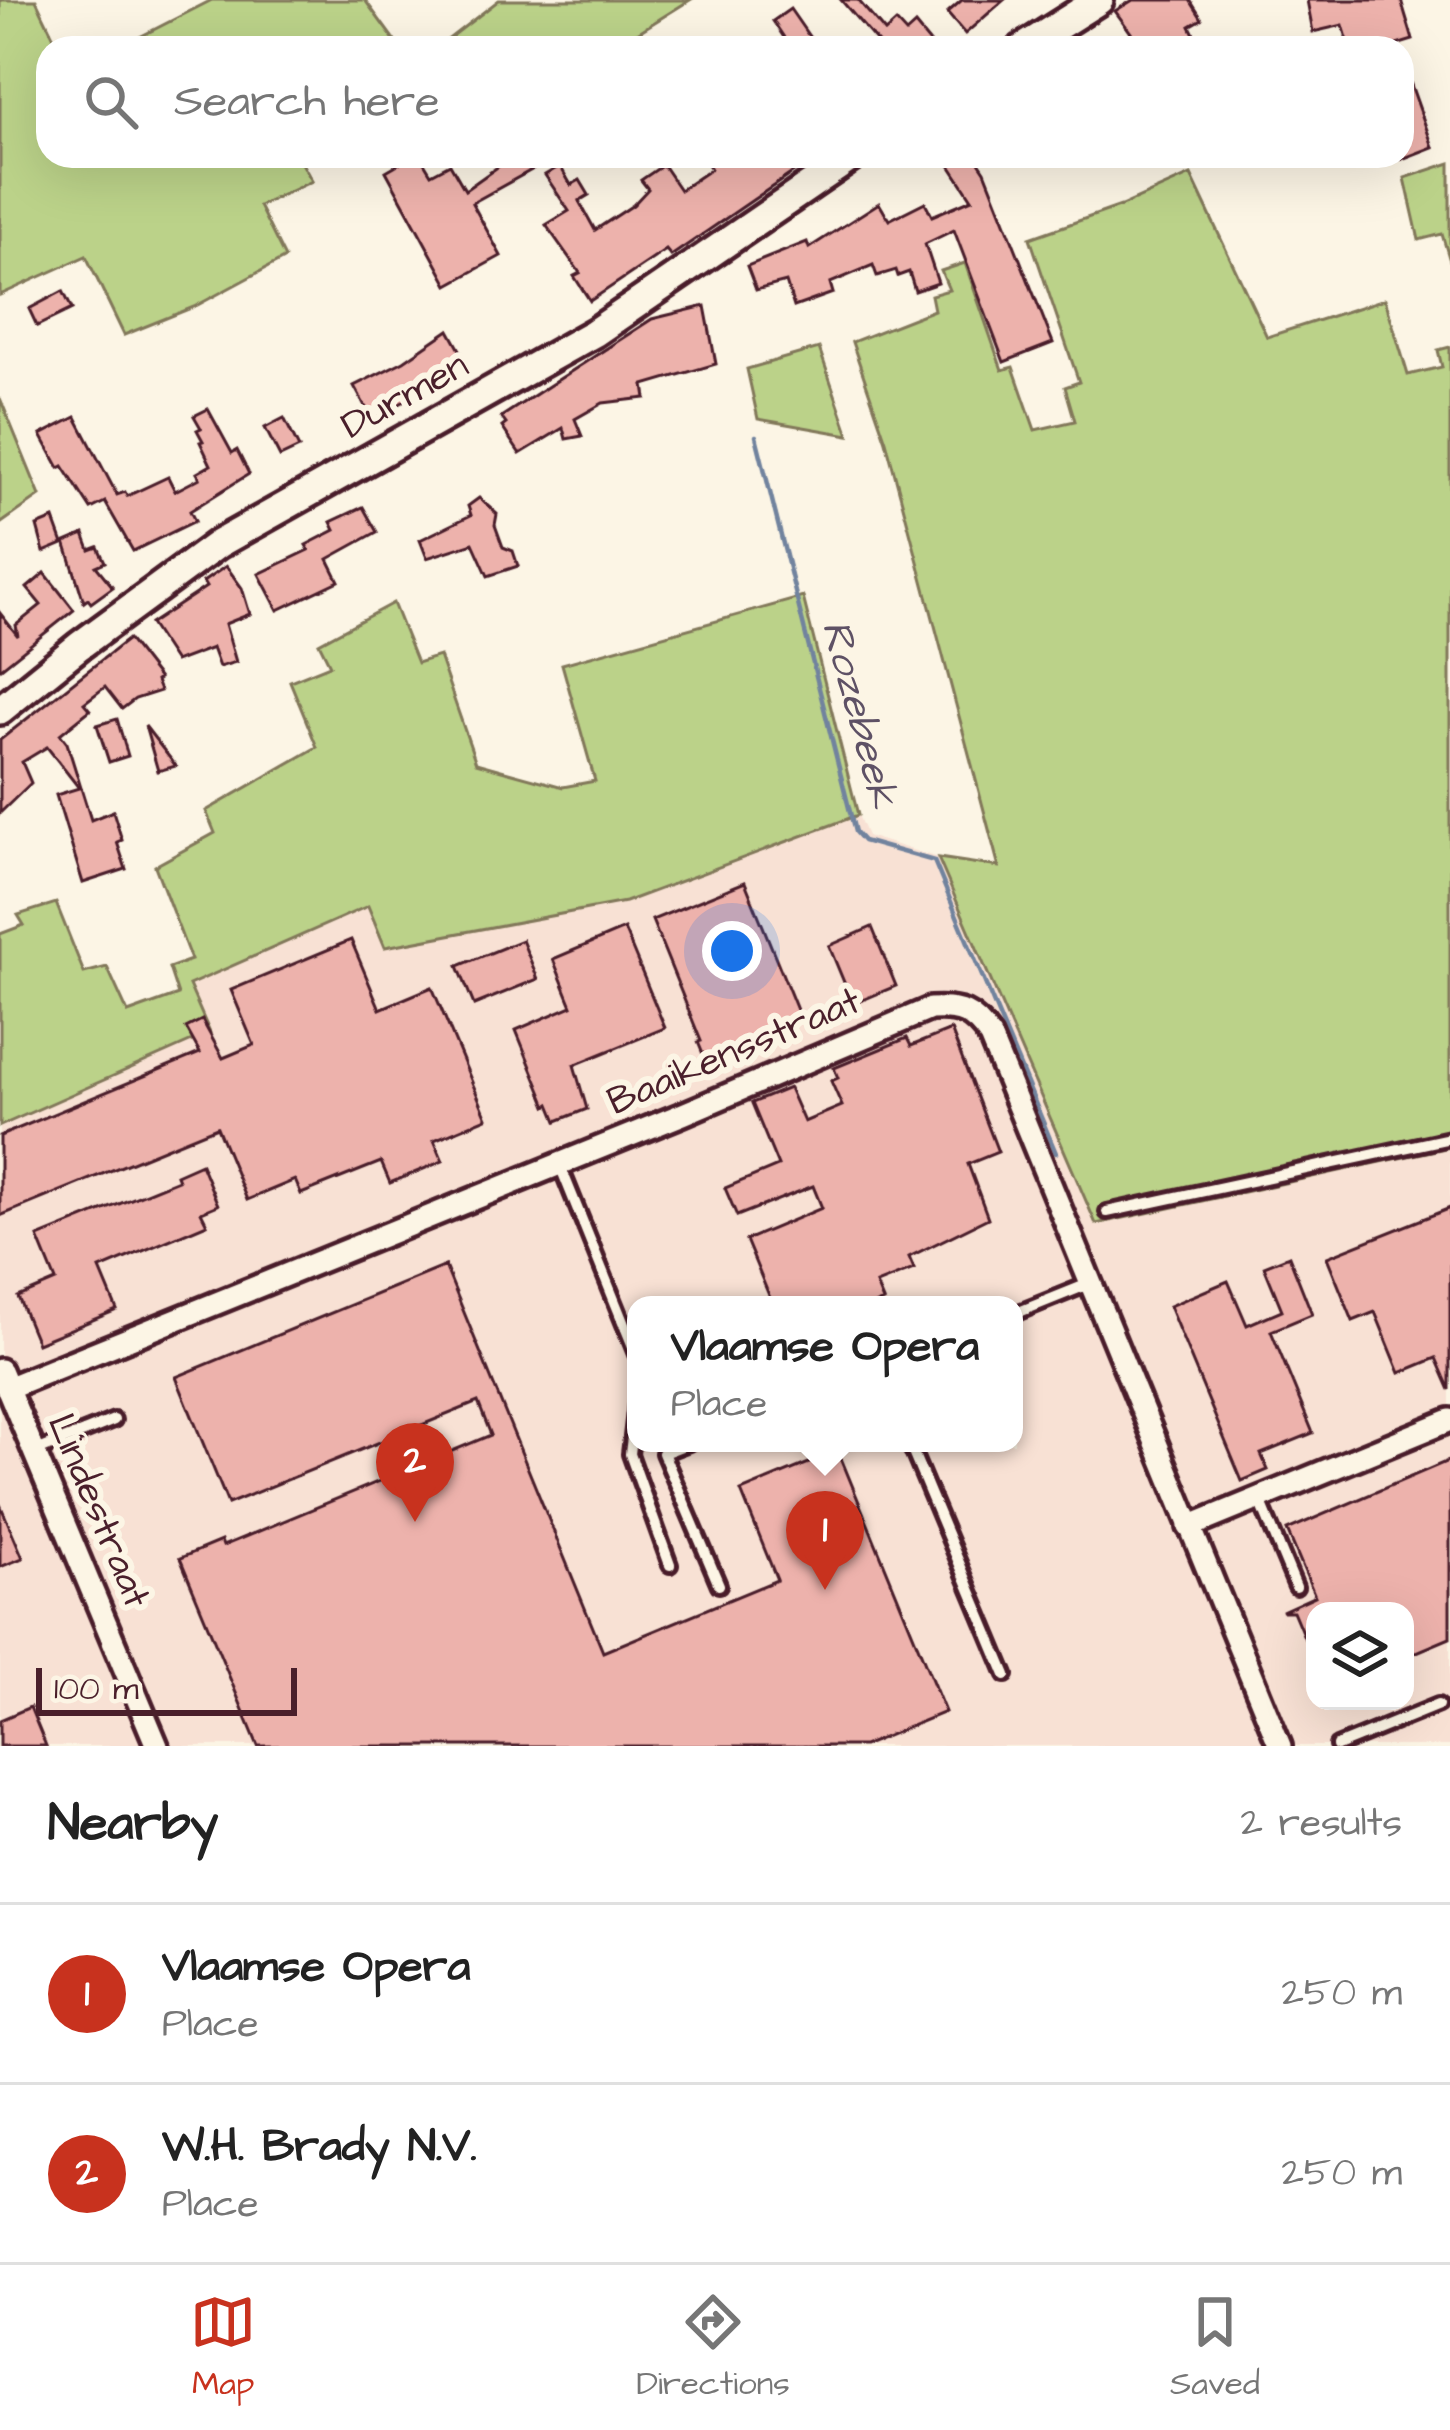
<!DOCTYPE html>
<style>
body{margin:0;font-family:"Architects Daughter",sans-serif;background:#f6f6f6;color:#222}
.controls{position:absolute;right:36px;bottom:36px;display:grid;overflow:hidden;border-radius:24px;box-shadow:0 12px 48px #0002}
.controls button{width:108px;height:108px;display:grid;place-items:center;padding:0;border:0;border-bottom:3px solid #e0e0e0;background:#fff;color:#222;font:60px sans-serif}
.scale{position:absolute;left:36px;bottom:30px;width:261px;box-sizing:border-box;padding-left:12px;border:6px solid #4a1f2b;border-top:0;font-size:33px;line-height:42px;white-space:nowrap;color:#4a1f2b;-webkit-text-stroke:9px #fcf5e5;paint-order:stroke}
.you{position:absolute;left:732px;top:951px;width:42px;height:42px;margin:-30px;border:9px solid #fff;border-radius:50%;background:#1a73e8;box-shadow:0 0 0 18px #1a73e833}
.badge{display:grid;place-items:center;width:78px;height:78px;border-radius:50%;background:#c8321e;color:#fff;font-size:39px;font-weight:700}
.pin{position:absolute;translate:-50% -99px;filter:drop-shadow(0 3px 6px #0008)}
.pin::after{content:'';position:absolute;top:63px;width:42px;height:36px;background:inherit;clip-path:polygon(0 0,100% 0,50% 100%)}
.popup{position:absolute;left:627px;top:1296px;width:396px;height:156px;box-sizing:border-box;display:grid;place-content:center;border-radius:24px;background:#fff;filter:drop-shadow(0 3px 9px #0005);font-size:39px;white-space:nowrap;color:#767676}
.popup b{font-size:45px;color:#222}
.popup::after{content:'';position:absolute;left:50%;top:100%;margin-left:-24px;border:24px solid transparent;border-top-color:#fff}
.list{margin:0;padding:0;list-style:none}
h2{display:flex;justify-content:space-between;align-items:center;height:156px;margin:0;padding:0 48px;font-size:51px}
h2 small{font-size:39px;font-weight:400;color:#767676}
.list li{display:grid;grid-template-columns:78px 1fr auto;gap:36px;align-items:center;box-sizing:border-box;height:180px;padding:0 48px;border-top:3px solid #e0e0e0}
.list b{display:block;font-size:45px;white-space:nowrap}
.list p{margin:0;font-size:39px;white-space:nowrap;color:#767676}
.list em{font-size:39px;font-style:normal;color:#767676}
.icon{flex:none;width:66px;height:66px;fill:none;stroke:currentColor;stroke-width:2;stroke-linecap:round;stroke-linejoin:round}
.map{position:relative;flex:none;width:1450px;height:1746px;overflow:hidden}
.search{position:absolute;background:#fff;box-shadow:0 12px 48px #0002;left:36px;right:36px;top:36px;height:132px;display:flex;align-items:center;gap:30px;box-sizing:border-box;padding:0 42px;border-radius:36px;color:#767676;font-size:45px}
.sheet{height:516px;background:#fff}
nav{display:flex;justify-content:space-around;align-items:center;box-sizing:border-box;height:168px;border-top:3px solid #e0e0e0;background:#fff;font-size:33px;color:#767676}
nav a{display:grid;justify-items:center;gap:6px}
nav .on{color:#c8321e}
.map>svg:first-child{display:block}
.built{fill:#f8e1d4;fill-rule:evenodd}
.green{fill:#bbd289;stroke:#82785a;stroke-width:3}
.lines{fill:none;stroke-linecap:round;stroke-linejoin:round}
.stream{stroke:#71839e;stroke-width:4.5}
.building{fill:#edb2ac;stroke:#4a1f2b;stroke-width:3}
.lane-casing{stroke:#4a1f2b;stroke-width:20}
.street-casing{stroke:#4a1f2b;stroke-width:30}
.secondary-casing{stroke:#4a1f2b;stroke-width:36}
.lane{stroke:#fcf5e5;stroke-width:10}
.street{stroke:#fcf5e5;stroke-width:21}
.secondary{stroke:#fcf5e5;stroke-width:27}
.labels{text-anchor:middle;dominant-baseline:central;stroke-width:12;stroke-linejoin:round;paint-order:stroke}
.street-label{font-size:39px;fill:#4a1f2b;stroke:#fcf5e5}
.water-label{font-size:42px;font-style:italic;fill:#5e5165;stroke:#fcf5e5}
</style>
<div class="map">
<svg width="1450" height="1746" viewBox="0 0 1450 1746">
<rect width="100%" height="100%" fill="#fcf5e5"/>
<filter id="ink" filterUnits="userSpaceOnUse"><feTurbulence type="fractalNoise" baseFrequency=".00833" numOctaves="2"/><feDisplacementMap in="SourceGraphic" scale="24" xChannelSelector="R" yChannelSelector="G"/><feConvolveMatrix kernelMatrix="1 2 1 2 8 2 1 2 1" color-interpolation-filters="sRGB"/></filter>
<g filter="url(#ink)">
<path class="built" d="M858 815 867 836 938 858 1096 1223 1450 1147V1746H0V1126L209 1033 188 985 368 906 625 902ZM636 1305H1014V1443H636ZM1315 1611H1405V1701H1315Z"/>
<g class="green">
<polygon points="0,0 36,0 59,48 48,48 48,156 298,156 312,181 259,206 285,258 194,307 124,335 86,256 0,295"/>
<polygon points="212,0 365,0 400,48 348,48 341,38 321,48 118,48"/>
<polygon points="499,0 690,0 613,48 437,48"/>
<polygon points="1450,163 1450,261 1442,234 1419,240 1405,178"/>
<polygon points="1191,175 1267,337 1385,299 1408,375 1442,367 1438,350 1450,347 1450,1147 1096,1224 938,858 999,867 886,441 852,342 934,310 931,295 949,290 941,271 965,263 1002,370 1013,367 1035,430 1075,421 1065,387 1079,382 1030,238 1121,206"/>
<polygon points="819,348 849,435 758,419 747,369"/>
<polygon points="0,398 40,496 0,524"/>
<polygon points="803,597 858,815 625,902 385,947 368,906 189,985 210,1033 0,1126 0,934 24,925 18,915 56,903 84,973 107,967 128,1013 178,995 169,968 191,960 155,866 215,833 206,811 317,747 290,681 330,665 319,643 393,603 417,663 439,656 476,763 563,787 595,781 562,664"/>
</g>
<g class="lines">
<polyline class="stream" points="756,436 855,832 863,841 934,861 1056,1153"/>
</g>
<g class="building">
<polygon points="841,0 858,0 885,32 896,22 906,33 915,25 934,48 882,48"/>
<polygon points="962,0 1004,0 965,34 947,13"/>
<polygon points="1133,0 1190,0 1202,19 1190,26 1201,48 1142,48 1115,11"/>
<polygon points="1307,0 1401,0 1413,40 1387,48 1350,48 1343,25 1313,32"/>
<polygon points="790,9 817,48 791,48 773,21"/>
<polygon points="1404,65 1433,147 1402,159 1402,66"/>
<polygon points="412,156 420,156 431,174 450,164 465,190 513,156 557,156 472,203 501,256 448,285 386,171"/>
<polygon points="703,156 817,156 671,256 666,250 590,301 574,276 580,273 546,225 569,211 545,175 560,166 571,185 580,180 589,195 579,201 595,230 633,205 648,189 641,180 663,165 680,190 711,169"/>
<polygon points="944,156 975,156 985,171 1053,343 1004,362 954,230 925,244 938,283 915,291 909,272 898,276 896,270 877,276 873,265 830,283 833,293 794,307 786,282 756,290 747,266 807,242 809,248 879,203 889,220 925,202 932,216 972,199"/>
<polygon points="63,291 72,309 37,326 29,309"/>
<polygon points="705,306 716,364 644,385 646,398 603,403 575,419 582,436 566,439 563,428 520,454 502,427 506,424 501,417 652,319"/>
<polygon points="449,330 469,366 372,419 354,386 404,361"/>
<polygon points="208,409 232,453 237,450 249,474 190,511 195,521 133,551 105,502 91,509 63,466 59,468 41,435 76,417 117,495 125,492 127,496 168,477 175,491 200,478 197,473 211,465 200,442 203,441 197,430 201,428 194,416"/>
<polygon points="284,418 299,448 280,457 265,428"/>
<polygon points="479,498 497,514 495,525 503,547 513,551 518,566 488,576 473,543 427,558 420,540 471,515 468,506"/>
<polygon points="363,507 377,532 328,559 339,581 278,610 259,574 309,550 306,545 335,530 331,522"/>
<polygon points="54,519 63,544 44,552 37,526"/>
<polygon points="84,534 90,550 98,547 105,562 96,566 113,587 91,603 88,599 84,602 65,542"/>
<polygon points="226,566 242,588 250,614 225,624 236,662 219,667 212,648 175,662 150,624 206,587 203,582"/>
<polygon points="45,573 74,610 0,669 0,613 18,636 16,625 41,605 27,588"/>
<polygon points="128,639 159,679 156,681 160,691 135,699 122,709 105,687 84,703 90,710 60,734 67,743 91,820 113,811 122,840 117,842 126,869 83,883 56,795 79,788 47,747 22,762 31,783 0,813 0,740"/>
<polygon points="117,719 128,756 109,762 97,725"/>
<polygon points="145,726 176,766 158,771"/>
<polygon points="745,882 799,1015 705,1059 698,1042 701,1041 652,920"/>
<polygon points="872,927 896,986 853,1004 829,946"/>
<polygon points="624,929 665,1028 574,1065 587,1109 557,1121 550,1104 547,1106 516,1030 572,1006 553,959"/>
<polygon points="351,940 380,1009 432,987 487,1118 434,1140 443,1161 390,1183 381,1162 301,1194 295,1180 247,1200 217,1127 0,1216 0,1136 200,1053 186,1028 202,1020 223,1058 254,1045 231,990"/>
<polygon points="522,940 538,979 474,1005 458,966"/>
<polygon points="951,1030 998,1152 968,1164 988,1218 909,1257 914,1269 876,1284 883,1301 874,1305 773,1305 746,1240 822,1208 813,1186 737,1216 725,1188 778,1166 752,1103 789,1088 804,1122 842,1106 831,1081 838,1078 834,1068 907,1038 911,1046"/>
<polygon points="201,1164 218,1205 201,1212 207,1224 100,1269 117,1310 37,1343 18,1297 56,1281 38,1237 178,1180 176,1175"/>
<polygon points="1450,1208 1450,1390 1436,1358 1400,1373 1375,1312 1353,1321 1327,1257"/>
<polygon points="1289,1256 1312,1314 1271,1331 1313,1433 1261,1454 1268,1470 1242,1481 1169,1306 1228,1281 1247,1325 1282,1310 1264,1266"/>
<polygon points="445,1266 603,1652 777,1580 741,1491 838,1451 945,1712 863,1746 258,1746 180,1558 221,1541 223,1546 491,1435 478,1402 228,1504 176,1377"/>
<polygon points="1450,1460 1450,1638 1405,1657 1405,1611 1315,1611 1315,1663 1293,1611 1282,1611 1315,1596 1287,1530"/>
<polygon points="0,1504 23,1558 0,1567"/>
<polygon points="30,1707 46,1746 0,1746 0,1720"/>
</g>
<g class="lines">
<g class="lane-casing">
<g id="lane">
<polyline points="559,1163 636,1354"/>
<polyline points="1107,1212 1450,1138"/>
<polyline points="1014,1314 1091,1283"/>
<polyline points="636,1403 630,1454 670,1565"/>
<polyline points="689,1443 663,1453 719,1585"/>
<polyline points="909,1443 1006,1675"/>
<polyline points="34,1452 114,1420"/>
<polyline points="1259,1498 1296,1587"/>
<polyline points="1337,1746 1438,1705"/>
</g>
</g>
<g class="street-casing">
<g id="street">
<polyline points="0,1370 157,1746"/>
<path d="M7 1388 683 1114 930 1009C960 1007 973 1012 990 1037L1280 1746"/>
<polyline points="1189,1527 1450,1420"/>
</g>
</g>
<g class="secondary-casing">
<g id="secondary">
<polyline points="1023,48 1099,0"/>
<polyline points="0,710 79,646 218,544 594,333 853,156"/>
</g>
</g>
<use href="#lane" class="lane"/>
<use href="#street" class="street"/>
<use href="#secondary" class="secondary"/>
</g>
</g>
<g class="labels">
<g class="street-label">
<text transform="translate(405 396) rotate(-29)">Durmen</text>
<text transform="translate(734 1052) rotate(-23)">Baaikensstraat</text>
<text transform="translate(98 1511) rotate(67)">Lindestraat</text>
</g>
<g class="water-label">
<text transform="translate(859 714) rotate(75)">Rozebeek</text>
</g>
</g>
</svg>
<div class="controls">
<button><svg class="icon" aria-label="layers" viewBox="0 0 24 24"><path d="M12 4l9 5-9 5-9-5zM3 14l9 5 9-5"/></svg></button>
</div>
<div class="scale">100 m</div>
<div class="you"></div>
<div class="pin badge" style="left:825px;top:1590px">1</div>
<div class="popup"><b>Vlaamse Opera</b>Place</div>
<div class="pin badge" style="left:415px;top:1522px">2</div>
<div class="search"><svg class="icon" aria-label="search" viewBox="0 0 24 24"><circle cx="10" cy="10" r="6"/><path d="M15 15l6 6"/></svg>Search here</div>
</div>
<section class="sheet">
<h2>Nearby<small>2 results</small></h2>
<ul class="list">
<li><span class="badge">1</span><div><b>Vlaamse Opera</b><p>Place</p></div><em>250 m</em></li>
<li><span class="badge">2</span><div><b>W.H. Brady N.V.</b><p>Place</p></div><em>250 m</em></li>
</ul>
</section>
<nav>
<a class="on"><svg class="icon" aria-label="map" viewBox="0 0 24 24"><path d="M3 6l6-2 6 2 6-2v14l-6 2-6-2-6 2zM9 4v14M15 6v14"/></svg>Map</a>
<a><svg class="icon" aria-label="directions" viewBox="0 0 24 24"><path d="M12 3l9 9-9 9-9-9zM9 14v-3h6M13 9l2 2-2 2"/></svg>Directions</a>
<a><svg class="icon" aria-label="saved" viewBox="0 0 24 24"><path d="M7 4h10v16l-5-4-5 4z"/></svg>Saved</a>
</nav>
